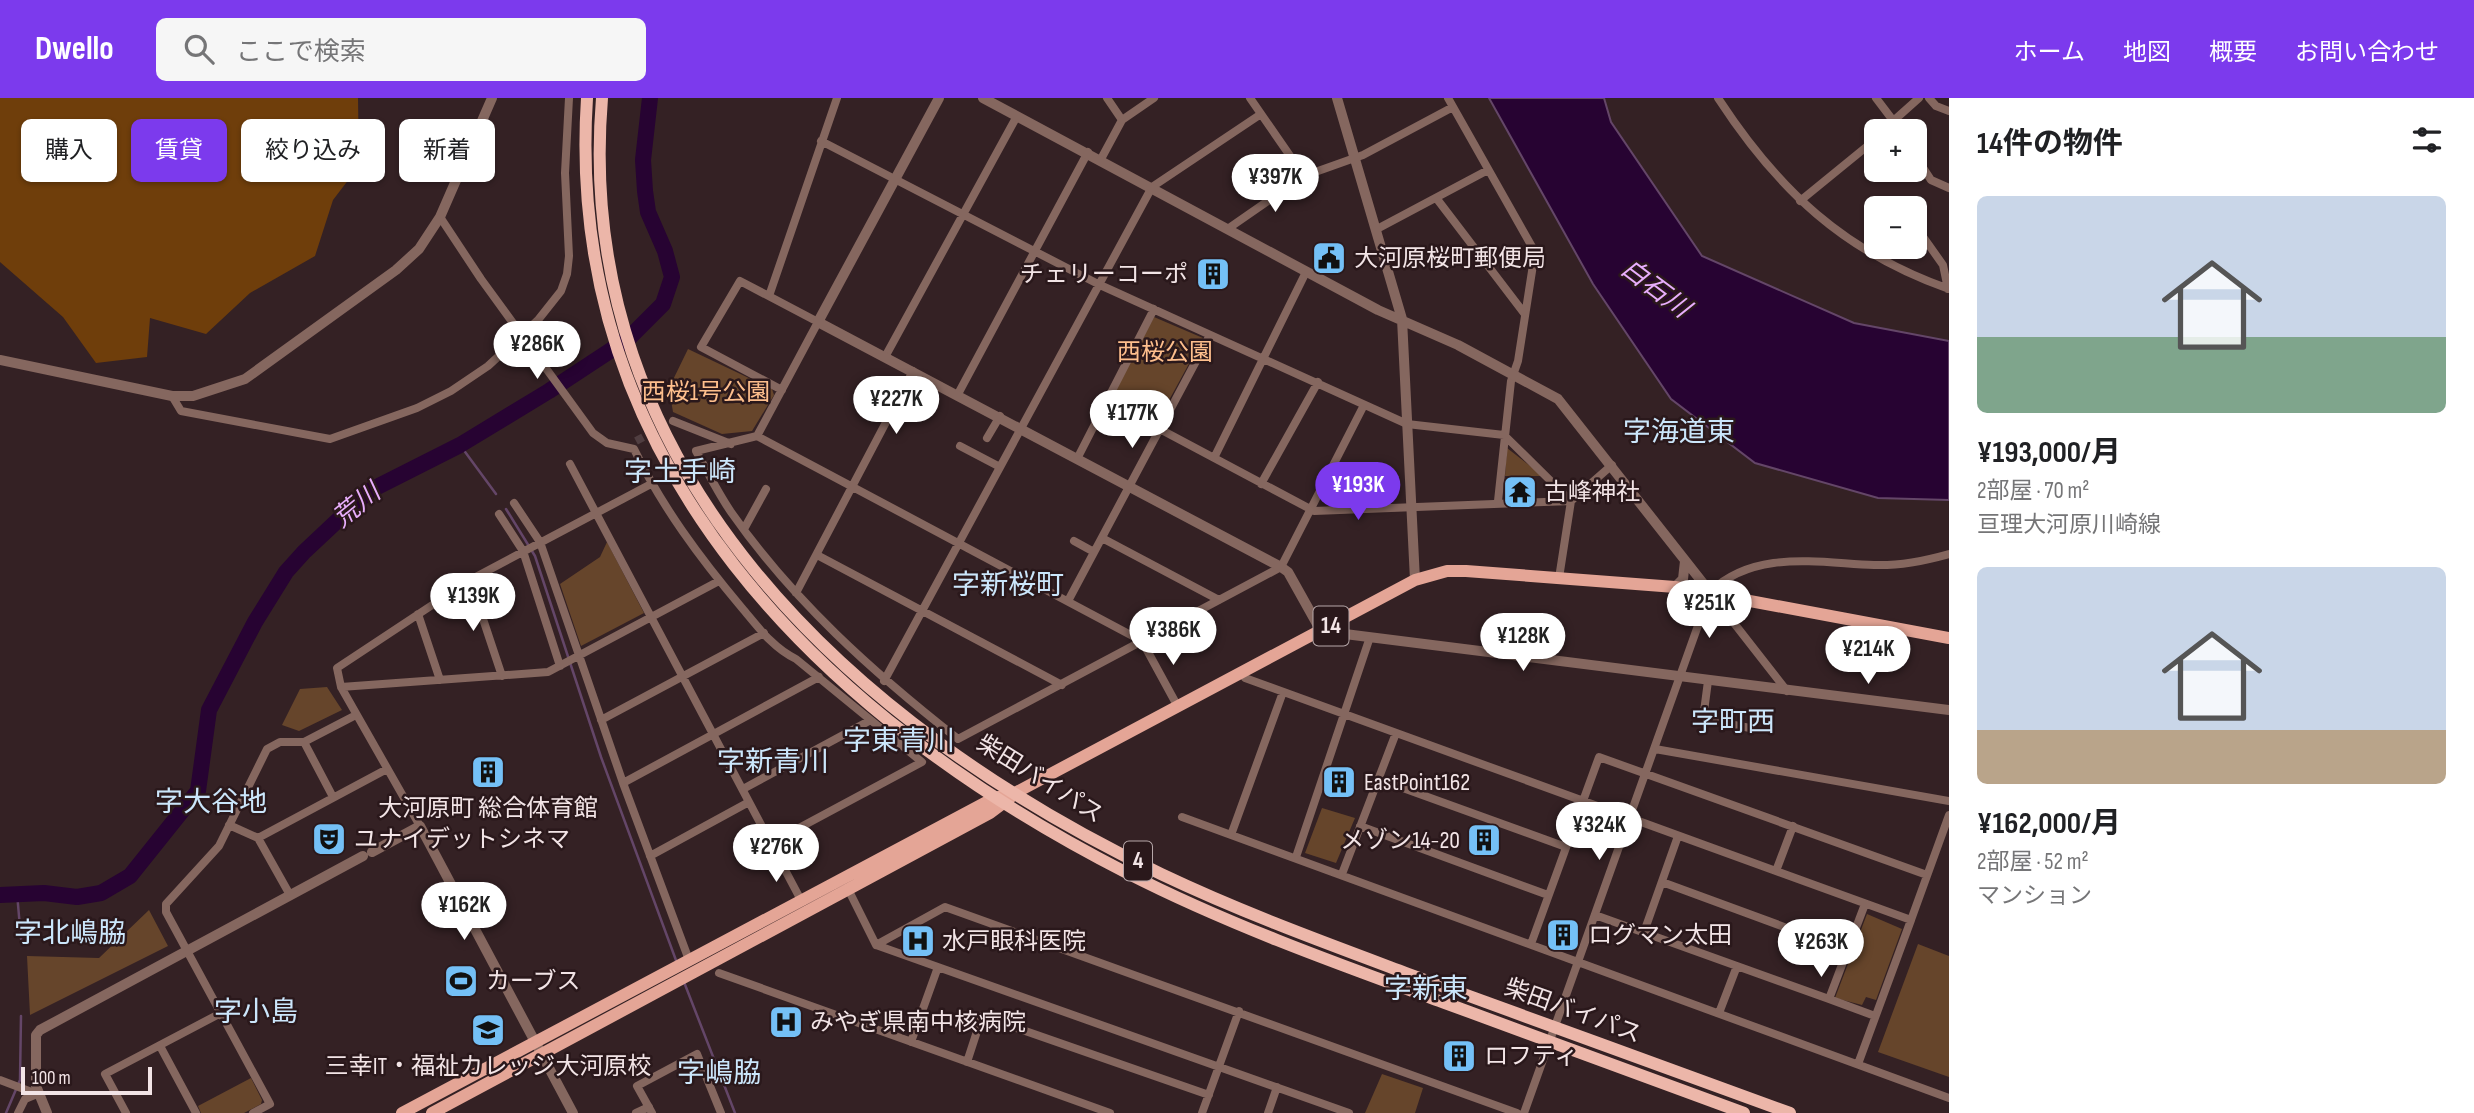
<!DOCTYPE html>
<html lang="ja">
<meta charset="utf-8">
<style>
body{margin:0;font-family:"Sofia Sans Condensed","Noto Sans JP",sans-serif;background:#f6f6f6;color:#202124;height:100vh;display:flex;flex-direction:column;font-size:26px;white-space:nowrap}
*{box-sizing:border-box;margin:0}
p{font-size:23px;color:#757577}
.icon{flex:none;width:38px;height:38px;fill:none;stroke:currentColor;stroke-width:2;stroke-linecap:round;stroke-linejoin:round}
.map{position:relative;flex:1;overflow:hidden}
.sheet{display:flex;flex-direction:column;background:#fff;width:525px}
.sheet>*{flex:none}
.banner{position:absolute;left:21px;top:21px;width:665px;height:63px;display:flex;gap:14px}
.buttons{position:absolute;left:1864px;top:21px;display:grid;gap:14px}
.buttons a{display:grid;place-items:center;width:63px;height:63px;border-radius:10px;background:#fff;box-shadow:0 2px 5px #0004;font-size:35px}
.scale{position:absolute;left:21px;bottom:18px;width:131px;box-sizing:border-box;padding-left:7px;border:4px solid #f2e4e6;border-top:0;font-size:19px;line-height:24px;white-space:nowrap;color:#f2e4e6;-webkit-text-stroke:5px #2a181b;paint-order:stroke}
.price{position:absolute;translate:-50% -60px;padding:0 16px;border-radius:24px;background:#fff;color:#222;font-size:23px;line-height:46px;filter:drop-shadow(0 2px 4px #0008)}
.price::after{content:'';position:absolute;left:50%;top:42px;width:21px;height:16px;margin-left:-10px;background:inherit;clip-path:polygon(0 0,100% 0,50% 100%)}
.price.selected{background:#7c3aed;color:#fff}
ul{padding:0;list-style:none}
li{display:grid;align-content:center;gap:14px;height:371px;padding:0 28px}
li span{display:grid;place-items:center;height:217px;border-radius:10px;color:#555}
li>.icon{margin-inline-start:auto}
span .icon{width:126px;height:126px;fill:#fffc;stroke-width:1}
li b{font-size:30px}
h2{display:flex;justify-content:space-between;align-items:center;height:84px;padding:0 28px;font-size:30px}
.chip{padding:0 24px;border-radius:10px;background:#fff;box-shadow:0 2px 5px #0004;font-size:24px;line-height:63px}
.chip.selected{background:#7c3aed;color:#fff}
header{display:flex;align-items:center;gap:42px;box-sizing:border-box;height:98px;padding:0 35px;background:#7c3aed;color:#fff}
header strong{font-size:33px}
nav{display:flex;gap:38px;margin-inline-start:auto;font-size:24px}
.search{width:490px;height:63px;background:#f6f6f6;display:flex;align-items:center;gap:18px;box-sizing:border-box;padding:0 24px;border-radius:10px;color:#757577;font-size:26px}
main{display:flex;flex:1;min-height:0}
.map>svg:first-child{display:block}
.green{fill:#66452b}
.forest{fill:#6f3e0b}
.water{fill:#270332;stroke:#644668;stroke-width:2}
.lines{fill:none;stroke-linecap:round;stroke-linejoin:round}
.stream{stroke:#644668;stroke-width:2.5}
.river{stroke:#270332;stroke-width:16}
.minor-tunnel{stroke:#503e41;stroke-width:8;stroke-dasharray:8 4;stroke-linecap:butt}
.minor{stroke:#85675f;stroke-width:8}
.tertiary{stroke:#85675f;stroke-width:10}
.primary{stroke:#e4a596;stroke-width:12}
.trunk{stroke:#ecb6a9;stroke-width:12}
.labels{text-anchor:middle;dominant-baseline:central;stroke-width:5;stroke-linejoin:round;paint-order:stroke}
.shield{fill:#2a181b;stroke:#b6a7a9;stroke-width:2}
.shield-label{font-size:23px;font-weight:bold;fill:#f2e4e6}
.poi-label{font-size:24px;fill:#f2e4e6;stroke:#2a181b;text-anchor:start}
.park-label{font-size:24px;fill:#febf8d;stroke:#2a181b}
.street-label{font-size:24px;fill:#f2e4e6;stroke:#2a181b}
.water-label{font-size:26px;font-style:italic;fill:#e8aefc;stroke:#2a181b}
.quarter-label{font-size:28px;fill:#cbe6fb;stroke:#2a181b}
</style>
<header>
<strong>Dwello</strong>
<div class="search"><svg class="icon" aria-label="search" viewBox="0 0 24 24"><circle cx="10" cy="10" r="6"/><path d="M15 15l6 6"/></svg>ここで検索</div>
<nav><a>ホーム</a><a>地図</a><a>概要</a><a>お問い合わせ</a></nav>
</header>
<main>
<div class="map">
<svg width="1949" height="1015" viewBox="0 0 1949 1015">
<rect width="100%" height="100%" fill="#342124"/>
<!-- green -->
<path class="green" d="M1154,219l49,21 -47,86 -45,-26z
M688,251l84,40 2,6 -22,36 -30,3 -49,-22 -4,-24z
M1507,350l36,28h-38z
M607,444l37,71 -63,33 -21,-62 40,-27z
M327,589l15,23 -43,21 -17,-6 18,-36z
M1322,710l33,10 -19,45 -31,-10z
M149,812l19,36 -138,69 -3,-59 72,2z
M1867,816l35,15 -26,71 -10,-3 -4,8 -27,-7z
M1918,846l31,12v121l-71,-25z
M1382,976l41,14 -8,25h-50z
M251,980l11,22 -1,4 -17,9h-43l-3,-7z"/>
<!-- forest -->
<path class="forest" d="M0,0h358l1,68 -26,34 -18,56 -65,37 -44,41 -56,-16 -3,39 -51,6 -33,-46 -63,-55z"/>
<!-- water -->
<path class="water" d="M1489,0h115l7,24 91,134 152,67 95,18v159l-71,-2 -123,-35 -84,-64 -78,-115z"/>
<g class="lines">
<!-- stream -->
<path class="stream" d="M460,347l36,49
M506,411l29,47 66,201 76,206
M17,795l4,46
M684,884l51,131
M6,1015l14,-33 1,-64"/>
<!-- river -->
<path class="river" d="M0,797l44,-2 33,4 24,-4 29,-17 68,-85 11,-81 46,-88 31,-50 18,-20 65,-61 91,-46 89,-54 79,-52 35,-35 9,-27 -7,-26 -17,-39 -3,-21 -2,-31 7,-62"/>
<!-- minor-tunnel -->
<path class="minor-tunnel" d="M636,343l19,-10"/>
<!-- minor -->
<path class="minor" d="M1107,0l15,22
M1250,0l54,78
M1448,0l87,154 -17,109 -7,20 -13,120
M1718,0c60,92 126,154 231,191
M1876,0l25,33
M1929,0l7,8 13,5
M1882,33l37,-33
M821,43l279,144 307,139 97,11 67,66
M1914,56l17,26 18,8
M1101,61l21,-39 32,-22
M1437,101l87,114
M1800,103l76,-62
M440,119l41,62 112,154 14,10 27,6c28,58 66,109 108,159 16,19 31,40 54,51l126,103 -151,81
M1914,126l29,41 5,24
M1229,130l75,-52 59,-21 90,-48
M1377,131l111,-59
M769,198l68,-198
M885,259l132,-241
M958,296l130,-242
M172,298l9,15 149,28 87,-31 34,-17 37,-25 50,-46 23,-29 6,-17 2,-18 -4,-83 4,-75
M1107,303l207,110 257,-10
M673,323l58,23
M757,338l61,-114 -78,-41 -39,66 81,43
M987,340l13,-22
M960,348l40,21
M1078,359l76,-148
M1214,360l92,-186
M570,366l232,438
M1261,386l57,-102
M514,405l26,39 83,241 66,177
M499,416l24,37 37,115
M744,431l22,-40
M1102,440l117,62
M1074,443l20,11
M817,457l245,130
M1559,480l12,-77 41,-36
M470,482l32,96
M796,495l117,-222
M1712,497l75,96
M1068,503l142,-266
M418,516l22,66
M1242,575l3,5 666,242 38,-105
M884,583l268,-494 109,-73
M1708,583l-5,38 47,9
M341,589l207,-15 171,-91
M1178,609l-36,-66 -385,-205 -61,15c11,20 22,42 35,61 62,89 143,161 227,227l323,-172 83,-162
M601,622l163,-87
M304,644l29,55
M1655,651l294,52
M1378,681l188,68
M623,685l196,-106
M743,691l126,-68
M1182,719l767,281
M229,727l29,13 32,57
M420,728l-79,-139 -4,-19 133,-88 181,-96
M1360,728l188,69
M1231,737l52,-143
M258,740l129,-69
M650,758l99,-54
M1296,759l74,-220
M1776,773l17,-45
M1342,776l54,-141
M1662,784l185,68
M848,791l28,56 473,168
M1595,817l234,84 36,-95
M1644,834l34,-96
M1531,846l68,-187 328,118
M876,847l69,-38 572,206
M719,875l391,140
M1829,901l46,17
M1719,915l18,-47
M911,944l27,-75
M160,948l36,67
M967,964l15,-46 227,79
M1858,966l53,-144
M0,982l37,14
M18,1015l7,-14 12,-5
M126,1015l-21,-39 116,-61
M253,1015l17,-9 -104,-192v-8l53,-58 48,-97 13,-7h24l52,-27
M636,1015l13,-6
M652,1015l-15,-27 60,-32 24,59
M1202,1015l37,-102
M1268,1015l9,-26
M1524,1015l186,-521c45,-43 108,-29 164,-27 26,1 50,-4 75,-11"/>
<!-- tertiary -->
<path class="tertiary" d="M939,0l-121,224 463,245 7,5 33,59 628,79
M983,0l395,212 80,35 100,54 152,193
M1337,0l65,221 13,261
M0,262l172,36h21l52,-17 151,-109 23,-21 21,-32 52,-119
M1675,489l8,-8 2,-18
M372,754l48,-26 153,287
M47,1015l-11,-27v-51l4,-5 323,-174"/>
<!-- primary -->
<path class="primary" d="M402,1015l592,-315 21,-5 400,-213 32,-9h19l209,16 274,51
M432,1015l558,-300 20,-15"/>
<!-- trunk -->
<path class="trunk" d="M587,0c-24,367 236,620 540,775 102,52 211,91 318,130 99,37 199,73 299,110
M602,0c-31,372 250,628 559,776 80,38 162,68 245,99 128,47 256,93 384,140"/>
</g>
<!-- icons -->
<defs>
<g id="civic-square" transform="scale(1.75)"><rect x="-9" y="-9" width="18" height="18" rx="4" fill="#74c0f6" stroke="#2a181b"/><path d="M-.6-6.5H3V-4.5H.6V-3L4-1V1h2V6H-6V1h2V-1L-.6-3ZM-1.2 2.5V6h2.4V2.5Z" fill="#111"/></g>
<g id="building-square" transform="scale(1.75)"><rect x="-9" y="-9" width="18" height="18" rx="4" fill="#74c0f6" stroke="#2a181b"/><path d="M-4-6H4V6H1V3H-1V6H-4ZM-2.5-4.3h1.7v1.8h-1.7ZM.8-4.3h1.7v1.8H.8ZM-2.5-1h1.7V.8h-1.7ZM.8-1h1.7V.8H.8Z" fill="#111"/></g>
<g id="temple-square" transform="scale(1.75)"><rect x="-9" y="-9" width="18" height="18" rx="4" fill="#74c0f6" stroke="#2a181b"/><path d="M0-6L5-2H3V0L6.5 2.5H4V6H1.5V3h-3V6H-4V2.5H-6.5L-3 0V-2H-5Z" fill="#111"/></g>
<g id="theatre-square" transform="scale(1.75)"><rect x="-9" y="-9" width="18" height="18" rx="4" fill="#74c0f6" stroke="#2a181b"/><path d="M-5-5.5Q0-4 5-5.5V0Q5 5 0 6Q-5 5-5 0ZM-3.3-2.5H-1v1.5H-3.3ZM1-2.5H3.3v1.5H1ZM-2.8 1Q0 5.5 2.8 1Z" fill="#111"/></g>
<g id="hospital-square" transform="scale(1.75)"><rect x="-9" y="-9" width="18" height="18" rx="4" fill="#74c0f6" stroke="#2a181b"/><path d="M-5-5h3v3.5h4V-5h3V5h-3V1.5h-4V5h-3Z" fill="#111"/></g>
<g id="stadium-square" transform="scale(1.75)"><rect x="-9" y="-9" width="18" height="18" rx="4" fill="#74c0f6" stroke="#2a181b"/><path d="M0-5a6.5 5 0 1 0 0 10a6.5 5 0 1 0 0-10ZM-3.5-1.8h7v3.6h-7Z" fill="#111"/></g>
<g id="university-square" transform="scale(1.75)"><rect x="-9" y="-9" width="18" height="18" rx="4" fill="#74c0f6" stroke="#2a181b"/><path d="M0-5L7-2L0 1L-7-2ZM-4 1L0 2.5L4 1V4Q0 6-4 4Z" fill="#111"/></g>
</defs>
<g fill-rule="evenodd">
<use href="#civic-square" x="1329" y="160"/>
<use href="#building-square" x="1213" y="176"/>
<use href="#temple-square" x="1520" y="394"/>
<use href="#building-square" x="488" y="674"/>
<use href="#building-square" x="1339" y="684"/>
<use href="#theatre-square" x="329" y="741"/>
<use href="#building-square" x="1484" y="742"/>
<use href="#building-square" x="1563" y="837"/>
<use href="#hospital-square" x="918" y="843"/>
<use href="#stadium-square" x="461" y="883"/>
<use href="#hospital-square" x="786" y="924"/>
<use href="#university-square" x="488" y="932"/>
<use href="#building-square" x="1459" y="958"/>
</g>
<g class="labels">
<!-- shield labels -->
<g class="shield">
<rect x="1313.5" y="508.5" width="35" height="39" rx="5"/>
<rect x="1124" y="743.5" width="28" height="39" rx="5"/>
</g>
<g class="shield-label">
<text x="1331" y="528">14</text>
<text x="1138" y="763">4</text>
</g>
<!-- poi labels -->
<g class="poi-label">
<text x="1354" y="160">大河原桜町郵便局</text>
<text x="1188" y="176" text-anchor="end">チェリーコーポ</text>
<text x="1544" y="394">古峰神社</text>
<text x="1364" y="684">EastPoint162</text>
<text x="488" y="710" text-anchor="middle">大河原町 総合体育館</text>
<text x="354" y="741">ユナイデットシネマ</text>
<text x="1460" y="742" text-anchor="end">メゾン14-20</text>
<text x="1588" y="837">ログマン太田</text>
<text x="942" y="843">水戸眼科医院</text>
<text x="486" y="883">カーブス</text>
<text x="810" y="924">みやぎ県南中核病院</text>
<text x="1484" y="958">ロフティ</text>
<text x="488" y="968" text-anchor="middle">三幸IT・福祉カレッジ大河原校</text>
</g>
<!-- park labels -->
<g class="park-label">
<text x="1165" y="254">西桜公園</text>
<text x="706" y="294">西桜1号公園</text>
</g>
<!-- street labels -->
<g class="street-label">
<text transform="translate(1040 681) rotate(32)">柴田バイパス</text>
<text transform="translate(1573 913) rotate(20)">柴田バイパス</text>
</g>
<!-- water labels -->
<g class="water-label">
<text transform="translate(1655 191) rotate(37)">白石川</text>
<text transform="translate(357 408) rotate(-39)">荒川</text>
</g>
<!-- quarter labels -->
<g class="quarter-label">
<text x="1679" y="334">字海道東</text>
<text x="680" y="374">字土手崎</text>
<text x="1008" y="487">字新桜町</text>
<text x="1733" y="624">字町西</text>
<text x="899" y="643">字東青川</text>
<text x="773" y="664">字新青川</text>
<text x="211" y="704">字大谷地</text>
<text x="70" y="835">字北嶋脇</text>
<text x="1426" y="891">字新東</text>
<text x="256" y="914">字小島</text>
<text x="719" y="975">字嶋脇</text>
</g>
</g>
</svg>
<div class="buttons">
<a>+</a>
<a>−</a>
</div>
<div class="scale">100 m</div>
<b class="price" style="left:1275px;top:116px">¥397K</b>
<b class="price" style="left:537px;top:283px">¥286K</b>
<b class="price" style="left:896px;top:338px">¥227K</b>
<b class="price" style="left:1132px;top:352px">¥177K</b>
<b class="price selected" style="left:1358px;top:424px">¥193K</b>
<b class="price" style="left:473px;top:535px">¥139K</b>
<b class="price" style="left:1709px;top:542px">¥251K</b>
<b class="price" style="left:1173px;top:569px">¥386K</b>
<b class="price" style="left:1523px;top:575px">¥128K</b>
<b class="price" style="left:1868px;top:588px">¥214K</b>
<b class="price" style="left:1599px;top:764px">¥324K</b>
<b class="price" style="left:776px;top:786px">¥276K</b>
<b class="price" style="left:464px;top:844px">¥162K</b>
<b class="price" style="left:1821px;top:881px">¥263K</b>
<div class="banner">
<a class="chip">購入</a>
<a class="chip selected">賃貸</a>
<a class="chip">絞り込み</a>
<a class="chip">新着</a>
</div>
</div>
<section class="sheet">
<h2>14件の物件<svg class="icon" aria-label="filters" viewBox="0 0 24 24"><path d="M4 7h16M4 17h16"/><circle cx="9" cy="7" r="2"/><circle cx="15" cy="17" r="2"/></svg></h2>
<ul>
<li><span style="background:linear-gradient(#c9d6e8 65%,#7fa58c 0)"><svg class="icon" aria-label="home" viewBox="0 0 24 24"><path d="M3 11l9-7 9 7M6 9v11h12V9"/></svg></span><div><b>¥193,000/月</b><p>2部屋 · 70 m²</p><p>亘理大河原川崎線</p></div></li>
<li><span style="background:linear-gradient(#c9d6e8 75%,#b9a48a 0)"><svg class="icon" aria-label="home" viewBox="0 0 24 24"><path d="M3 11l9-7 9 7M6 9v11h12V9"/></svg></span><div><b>¥162,000/月</b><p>2部屋 · 52 m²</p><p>マンション</p></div></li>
</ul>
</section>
</main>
